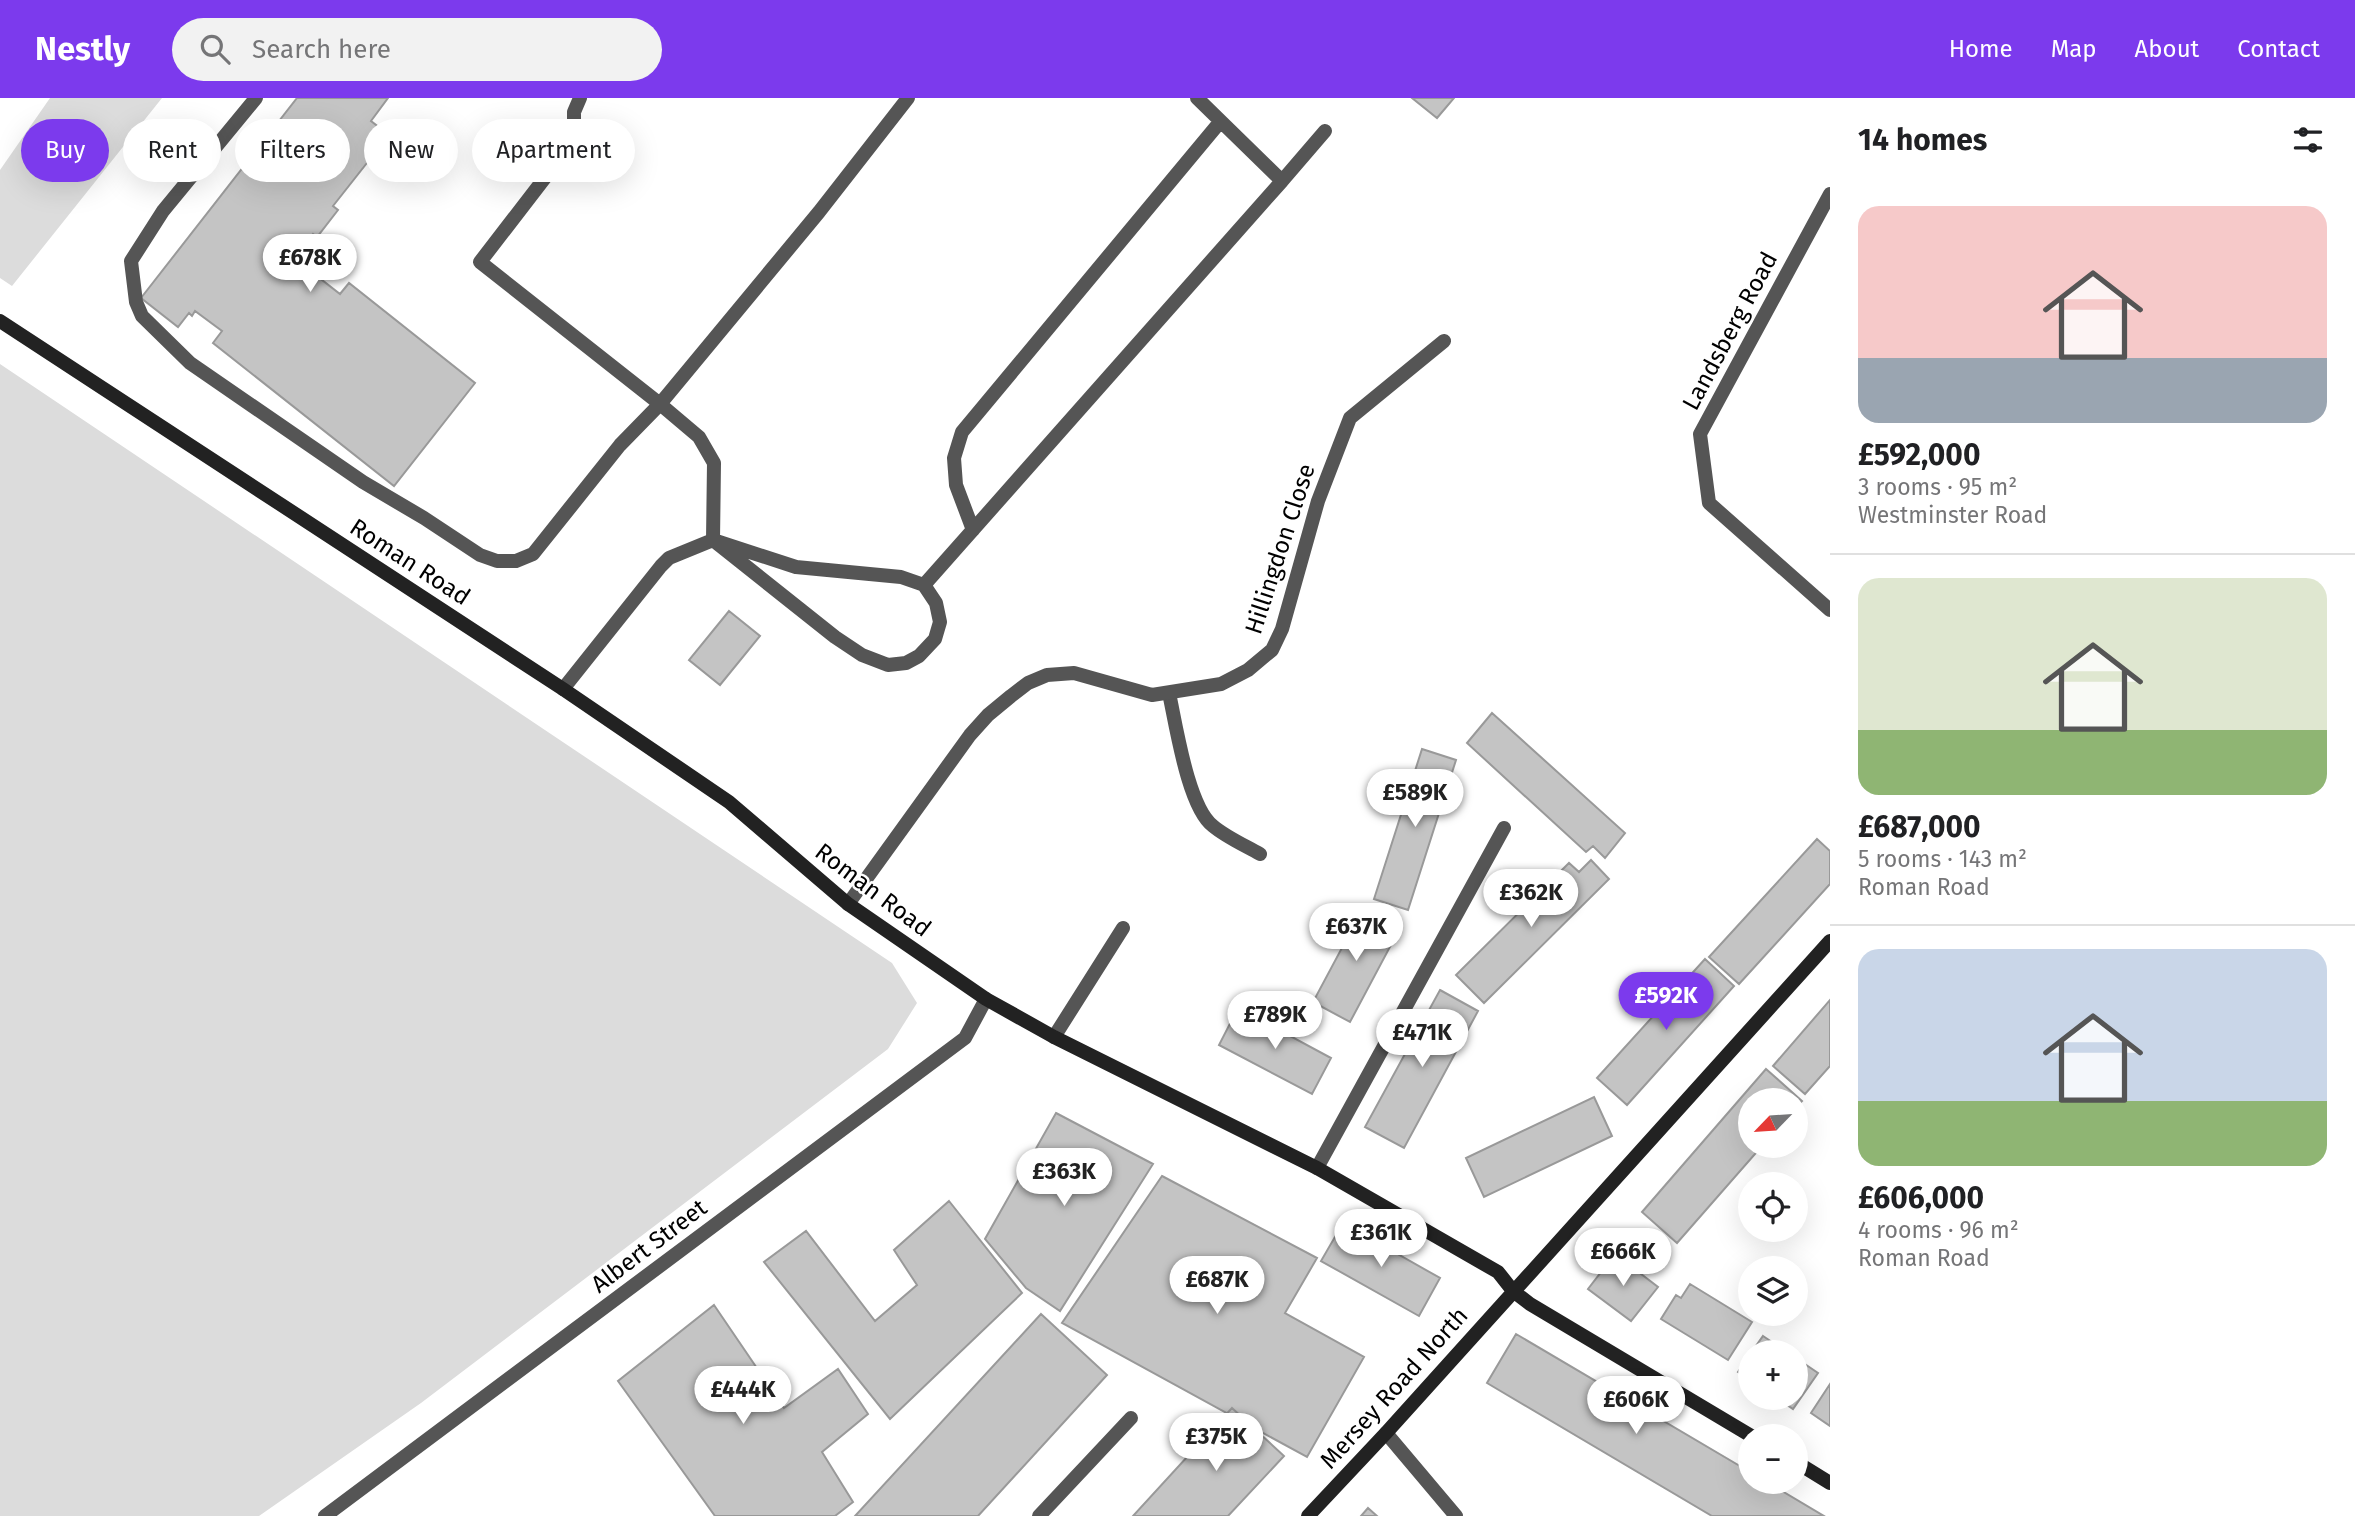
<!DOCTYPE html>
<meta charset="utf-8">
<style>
body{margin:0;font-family:"Fira Sans",sans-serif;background:#f2f2f2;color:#202124;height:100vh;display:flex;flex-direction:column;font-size:26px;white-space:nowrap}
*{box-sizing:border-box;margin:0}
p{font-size:23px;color:#757577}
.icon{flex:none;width:38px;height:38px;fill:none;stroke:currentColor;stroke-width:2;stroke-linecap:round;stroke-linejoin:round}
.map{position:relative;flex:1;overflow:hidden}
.sheet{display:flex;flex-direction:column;background:#fff;width:525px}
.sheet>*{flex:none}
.banner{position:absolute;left:21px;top:21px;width:665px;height:63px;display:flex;gap:14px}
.needle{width:46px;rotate:245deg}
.tools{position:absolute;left:1738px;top:990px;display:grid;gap:14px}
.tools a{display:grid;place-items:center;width:70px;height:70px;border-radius:50%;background:#fff;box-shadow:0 7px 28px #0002;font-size:35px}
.price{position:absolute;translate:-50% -60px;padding:0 16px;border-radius:24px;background:#fff;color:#222;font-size:23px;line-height:46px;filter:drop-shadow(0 2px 4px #0008)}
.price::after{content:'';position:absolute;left:50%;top:42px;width:21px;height:16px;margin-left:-10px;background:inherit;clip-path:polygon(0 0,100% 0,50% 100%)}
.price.current{background:#7c3aed;color:#fff}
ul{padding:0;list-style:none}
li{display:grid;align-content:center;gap:14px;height:371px;padding:0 28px}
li+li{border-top:2px solid #e0e0e0}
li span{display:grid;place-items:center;height:217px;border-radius:21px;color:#555}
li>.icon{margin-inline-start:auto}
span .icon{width:126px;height:126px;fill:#fffc;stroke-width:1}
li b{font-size:30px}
h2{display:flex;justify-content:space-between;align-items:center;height:84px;padding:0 28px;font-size:30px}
.pill{padding:0 24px;border-radius:32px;background:#fff;box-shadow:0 7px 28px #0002;font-size:24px;line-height:63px}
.pill.current{background:#7c3aed;color:#fff}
header{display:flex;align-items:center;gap:42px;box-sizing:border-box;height:98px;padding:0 35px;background:#7c3aed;color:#fff}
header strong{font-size:33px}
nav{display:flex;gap:38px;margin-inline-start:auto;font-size:24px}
.search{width:490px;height:63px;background:#f2f2f2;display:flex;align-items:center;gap:18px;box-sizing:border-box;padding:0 24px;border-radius:38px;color:#757577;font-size:26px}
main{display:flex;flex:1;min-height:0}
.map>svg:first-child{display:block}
.green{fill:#dcdcdc}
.building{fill:#c4c4c4;stroke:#999;stroke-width:2}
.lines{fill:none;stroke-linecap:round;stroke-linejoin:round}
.lane{stroke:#555;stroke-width:14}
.street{stroke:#555;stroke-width:14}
.secondary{stroke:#222;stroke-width:14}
.labels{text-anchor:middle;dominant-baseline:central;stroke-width:5;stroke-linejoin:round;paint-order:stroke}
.street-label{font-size:24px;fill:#000;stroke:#fff}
</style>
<header>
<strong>Nestly</strong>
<div class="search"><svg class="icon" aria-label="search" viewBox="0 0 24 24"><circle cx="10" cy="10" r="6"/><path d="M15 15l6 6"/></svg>Search here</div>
<nav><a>Home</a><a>Map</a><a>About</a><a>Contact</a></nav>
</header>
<main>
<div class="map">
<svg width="1830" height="1418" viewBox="0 0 1830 1418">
<rect width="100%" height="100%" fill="#fff"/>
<!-- green -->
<path class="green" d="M50,0h112l-150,188 -12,-8v-108z
M0,266l892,599 25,40 -29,46 -467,354 -162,113h-259z"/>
<!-- building -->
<path class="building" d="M297,0h91l-17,23 18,14 -56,71 5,4 -21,27 -4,-3 -19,24 46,36 9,-11 126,100 -81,103 -181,-143 9,-12 -27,-20 -3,5 -3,-3 -11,14 -37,-29z
M1412,0h42l-17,20z
M729,513l31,25 -40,49 -31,-25z
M1492,615l133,120 -20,25 -12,-12 -7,6 -119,-109z
M1422,651l34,11 -48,150 -34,-11z
M1817,741l13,12v33l-91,100 -30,-27z
M1591,762l18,19 -125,124 -28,-28 113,-112 10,9z
M1357,807l43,23 -50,94 -37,-20 38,-71 -6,-3z
M1705,861l29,27 -107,119 -30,-27z
M1440,892l38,21 -74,137 -39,-21z
M1830,902v66l-25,28 -32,-28z
M1238,910l93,50 -19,36 -93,-49z
M1766,971l36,32 -6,6v-6h-46v45h12l-85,97 -35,-31z
M1594,999l18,39 -128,61 -18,-39z
M1056,1015l97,51 -93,147 -34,-23 -41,-49z
M1162,1078l155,82 -32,55 79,44 -57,100 -245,-134z
M949,1103l73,92 -132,126 -126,-157 42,-31 69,90 42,-36 -23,-35z
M1343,1125l97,55 -21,38 -98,-55z
M1615,1156l43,33 -27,34 -43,-32z
M1690,1186l62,38 -24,38 -67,-41 15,-24 5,3z
M714,1207l70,103 54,-39 30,45 -46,38 31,50 -18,14h-120l-97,-135z
M1041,1216l66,61 -129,141h-123z
M1516,1236l234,138v10h17l57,34h-112l-225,-133z
M1763,1238l25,17h-37z
M1750,1256v26l-12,-8z
M1796,1260l22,15 -25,36 -16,-11h19z
M1830,1286v42l-19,-13z
M1232,1310l52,48 -56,60h-95z
M1368,1410l9,8h-16z"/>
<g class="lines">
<!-- lane -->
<path class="lane" d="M256,0l-93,113 -32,50 5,41 6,14 48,47 173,119 61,36 56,37 17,6h19l17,-7 87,-109 40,-41 39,33 15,26 -1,77 83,27 105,10 23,8 12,18 4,19 -5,17 -16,17 -13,7 -18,2 -26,-10 -27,-18 -122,-97 -44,18 -8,8 -98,123
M580,0l-6,14v28l-94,122 180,142 159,-192 89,-114
M1282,83l43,-50
M973,432l-17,-45 -2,-27 8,-26 258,-310
M924,487l358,-404 -85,-83
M1169,595c7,32 19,114 44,133 13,11 31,19 47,28
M1054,939l69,-109
M1039,1418l92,-98"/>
<!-- street -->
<path class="street" d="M1830,96l-130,240 9,69 121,107
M848,806l122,-169 18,-20 23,-19 17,-13 19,-8 27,-2 78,22 69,-11 27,-14 24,-20 10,-21 36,-128 32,-83 94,-77
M1317,1070l187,-340
M1386,1335l70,83
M325,1418l640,-478 21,-39"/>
<!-- secondary -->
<path class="secondary" d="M0,223l563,368 166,113 119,102 138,95 68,38 263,131 181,104 15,19 17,13 223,133
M1796,1364l34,21
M1308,1418l78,-83 444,-492"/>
</g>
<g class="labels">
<!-- street labels -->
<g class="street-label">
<text transform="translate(1730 233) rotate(-62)">Landsberg Road</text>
<text transform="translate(1280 451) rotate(-72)">Hillingdon Close</text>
<text transform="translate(410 464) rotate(33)">Roman Road</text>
<text transform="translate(873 792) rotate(37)">Roman Road</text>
<text transform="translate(649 1148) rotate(-37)">Albert Street</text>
<text transform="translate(1394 1290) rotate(-48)">Mersey Road North</text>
</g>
</g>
</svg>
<div class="tools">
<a><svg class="needle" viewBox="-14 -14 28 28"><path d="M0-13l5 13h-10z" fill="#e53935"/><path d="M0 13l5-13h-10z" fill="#757577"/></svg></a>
<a><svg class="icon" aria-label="locate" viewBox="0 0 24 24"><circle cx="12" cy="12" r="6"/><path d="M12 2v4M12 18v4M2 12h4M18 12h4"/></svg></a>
<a><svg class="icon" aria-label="layers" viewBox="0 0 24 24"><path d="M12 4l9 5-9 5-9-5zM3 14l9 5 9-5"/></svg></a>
<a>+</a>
<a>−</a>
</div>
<b class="price" style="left:310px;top:196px">£678K</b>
<b class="price" style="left:1415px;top:731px">£589K</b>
<b class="price" style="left:1531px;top:831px">£362K</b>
<b class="price" style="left:1356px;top:865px">£637K</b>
<b class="price current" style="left:1666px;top:934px">£592K</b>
<b class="price" style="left:1275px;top:953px">£789K</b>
<b class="price" style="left:1422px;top:971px">£471K</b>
<b class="price" style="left:1064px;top:1110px">£363K</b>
<b class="price" style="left:1381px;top:1171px">£361K</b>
<b class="price" style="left:1623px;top:1190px">£666K</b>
<b class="price" style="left:1217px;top:1218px">£687K</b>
<b class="price" style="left:743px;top:1328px">£444K</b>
<b class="price" style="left:1636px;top:1338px">£606K</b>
<b class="price" style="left:1216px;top:1375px">£375K</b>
<div class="banner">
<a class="pill current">Buy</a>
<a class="pill">Rent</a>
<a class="pill">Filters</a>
<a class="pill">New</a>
<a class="pill">Apartment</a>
</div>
</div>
<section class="sheet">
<h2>14 homes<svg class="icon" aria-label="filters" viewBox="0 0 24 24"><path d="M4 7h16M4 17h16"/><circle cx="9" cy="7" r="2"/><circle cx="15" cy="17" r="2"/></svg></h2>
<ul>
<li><span style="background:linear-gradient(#f6c9c9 70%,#9aa5b1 0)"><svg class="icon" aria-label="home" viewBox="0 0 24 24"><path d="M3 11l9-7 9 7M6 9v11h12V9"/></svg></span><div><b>£592,000</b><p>3 rooms · 95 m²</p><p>Westminster Road</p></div></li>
<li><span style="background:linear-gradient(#dfe7d0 70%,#8fb573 0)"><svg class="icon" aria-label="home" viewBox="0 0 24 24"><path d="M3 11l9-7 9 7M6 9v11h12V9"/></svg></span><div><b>£687,000</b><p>5 rooms · 143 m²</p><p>Roman Road</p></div></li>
<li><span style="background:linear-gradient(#c9d6e8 70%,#8fb573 0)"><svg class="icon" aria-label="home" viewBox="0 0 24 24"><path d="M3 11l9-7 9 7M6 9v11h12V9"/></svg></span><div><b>£606,000</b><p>4 rooms · 96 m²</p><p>Roman Road</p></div></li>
</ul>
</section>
</main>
